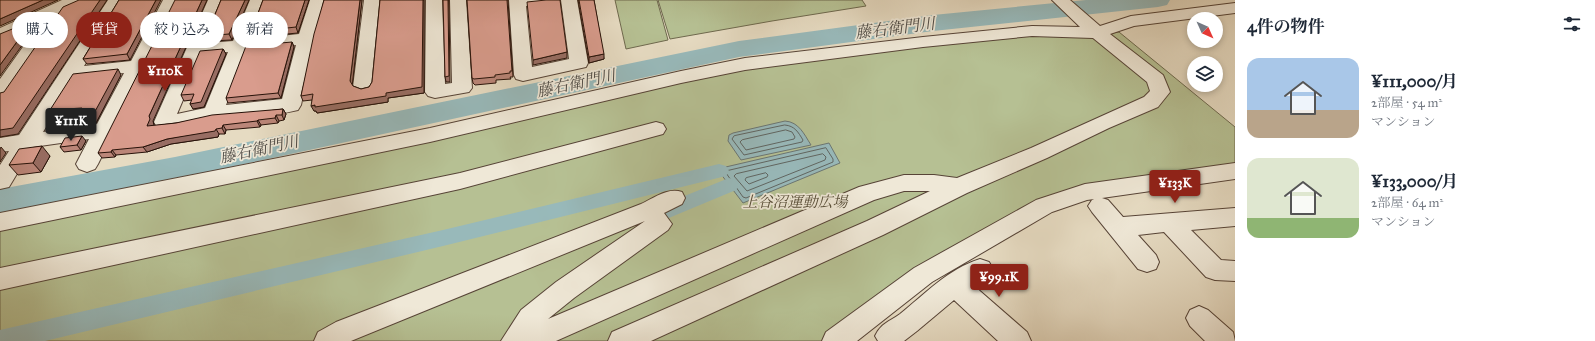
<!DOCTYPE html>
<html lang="ja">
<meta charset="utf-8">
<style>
body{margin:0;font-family:"IM FELL Great Primer","Noto Serif JP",serif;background:#f6f6f7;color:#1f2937;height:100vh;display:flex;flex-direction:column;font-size:15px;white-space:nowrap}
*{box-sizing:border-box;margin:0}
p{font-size:13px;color:#747a83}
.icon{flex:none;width:22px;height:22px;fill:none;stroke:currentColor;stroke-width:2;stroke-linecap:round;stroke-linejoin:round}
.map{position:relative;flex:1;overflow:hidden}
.side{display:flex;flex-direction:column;background:#fff;width:360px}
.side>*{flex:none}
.banner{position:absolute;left:12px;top:12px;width:380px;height:36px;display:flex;gap:8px}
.needle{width:26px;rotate:135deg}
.controls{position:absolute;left:1187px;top:12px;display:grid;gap:8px}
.controls a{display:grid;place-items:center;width:36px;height:36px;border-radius:50%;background:#fff;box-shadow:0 2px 6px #0003;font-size:20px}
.price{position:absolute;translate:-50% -34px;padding:0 9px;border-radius:4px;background:#8f2418;color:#fff;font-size:13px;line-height:26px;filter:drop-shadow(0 1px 2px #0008)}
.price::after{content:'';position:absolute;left:50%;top:24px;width:12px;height:9px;margin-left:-6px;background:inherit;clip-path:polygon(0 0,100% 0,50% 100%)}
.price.active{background:#222;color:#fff}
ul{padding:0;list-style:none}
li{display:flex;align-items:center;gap:12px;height:100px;padding:0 12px}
li span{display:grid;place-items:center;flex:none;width:112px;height:80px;border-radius:12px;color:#555}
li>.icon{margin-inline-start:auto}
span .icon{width:48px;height:48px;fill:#fffc;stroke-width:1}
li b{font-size:17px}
h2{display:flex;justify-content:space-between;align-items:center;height:48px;padding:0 12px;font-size:17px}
.tag{padding:0 14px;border-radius:18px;background:#fff;box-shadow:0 2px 6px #0003;font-size:14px;line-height:36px}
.tag.active{background:#8f2418;color:#fff}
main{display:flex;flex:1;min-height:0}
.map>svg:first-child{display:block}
.green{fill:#b6c093;stroke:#6e694e}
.water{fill:#98b9ba;stroke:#6b7673}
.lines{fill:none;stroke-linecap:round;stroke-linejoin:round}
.shore{stroke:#606662;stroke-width:1}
.canal{fill:#98b9ba;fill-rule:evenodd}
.river{fill:#98b9ba;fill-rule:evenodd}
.minor-casing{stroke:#574437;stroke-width:2}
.minor{fill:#efe8d7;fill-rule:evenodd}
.wall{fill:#bb8679;stroke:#271209}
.shaded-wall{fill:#986d63;stroke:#271209}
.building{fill:#d99c8d;stroke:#271209}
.labels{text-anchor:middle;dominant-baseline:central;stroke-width:3.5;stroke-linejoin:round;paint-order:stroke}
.park-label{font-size:15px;font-style:italic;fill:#594f39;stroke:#efe8d7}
.water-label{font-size:16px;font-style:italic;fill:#4f4c47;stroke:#efe8d7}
</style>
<main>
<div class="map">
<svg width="1235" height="341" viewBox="0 0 1235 341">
<rect width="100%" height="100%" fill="#e6dbc2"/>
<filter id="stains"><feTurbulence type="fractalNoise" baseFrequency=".005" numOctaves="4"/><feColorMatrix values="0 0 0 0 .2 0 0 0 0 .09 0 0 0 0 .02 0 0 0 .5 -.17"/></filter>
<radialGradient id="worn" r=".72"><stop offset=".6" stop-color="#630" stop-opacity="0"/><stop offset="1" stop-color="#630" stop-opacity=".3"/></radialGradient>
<!-- green -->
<path class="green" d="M615,0h42l11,40 -42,9z
M658,0h204l4,6 -94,15 -102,18z
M1119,32l116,95v43l-150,22 -253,149h-832v-116l729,-154 107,-15 199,-23 51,3z"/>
<!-- water -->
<path class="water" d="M785,121c14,1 19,13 26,24l-70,15 -13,-19 1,-6 4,-2z
M829,143l11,20 -97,40 -26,-34z"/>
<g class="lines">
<!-- shore -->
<path class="shore" d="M785,125c10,1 13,7 18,15l-1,2 -58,13 -12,-16 2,-3z
M786,130l6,2 3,5 -1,2 -48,11 -6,-8 2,-2z
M826,148l7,11v3l-87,36 -3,-1 -17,-24 1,-2z
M823,154l3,3 -1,3 -78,31 -13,-15 2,-2z
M766,173l2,2 -1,2 -18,7 -4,-4 1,-2z"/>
<!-- canal -->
<path class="canal" d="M719,164l7,2 3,5 -3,5 -283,70 -398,95h-45v-11l443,-100z
M729,178l7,2 3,5 -3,5 -84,35 -7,-3 -3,-5 3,-5z"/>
<!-- river -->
<path class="river" d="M1086,0h84l-3,5 -9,2 -225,24 -194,26 -564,122 -175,36v-26l175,-32 564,-116 194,-26z"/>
<!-- minor casing -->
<g class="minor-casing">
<path id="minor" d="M62,0h22l-2,4 -16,7 -59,86 -7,2v-20l40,-56 -40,17v-12z
M108,0h16l-40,66 47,-5 32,-61h16l-81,164 -3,5 -8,3 -8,-3 -3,-5 13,-25 -56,8 -24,40 -9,2v-24l9,-14 -9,1v-14l19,-3zM124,73l-27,51 -54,8 33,-54z
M208,0h16l-17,43 26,-2 17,-41h16l-15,39 48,-5 11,-34h16l-11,39 -14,66 -3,5c-27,7 -56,6 -83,9 -20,3 -38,13 -58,8l-3,-5zM296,45l-14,54 -56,6 21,-55zM228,52l-23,56 -28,6 25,-59z
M364,0h16l-7,87 -3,4 -7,2 -7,-2 -3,-4z
M426,0h16l3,84 7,-1 -2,-83h16l6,88 -3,4 -34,6 -7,-2 -3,-4z
M509,0h39l-2,4 -20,2 6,61 37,-8 -8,-59h16l11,63 -2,4 -63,14 -7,-2 -2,-4z
M1052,0h18l30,26 31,-10 104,-13v10l-101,13 -24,8 53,41 7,17 -12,15 -49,21 -62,30 -80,35 -84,42 -232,106h-43l4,-9 255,-111 63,-30h-26l-30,9 -318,141h-55l20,-31 35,-28 89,-61 -294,120h-37l4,-9 18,-10 305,-118c13,-6 27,-17 41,-12l3,6 -3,6 -18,9 8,11 -4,6 -94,68 -26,21 311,-132 45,-12h30l23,3 74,-30 113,-51 6,-6 -3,-9 -54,-44 -61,-2 -109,11 -178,23 -64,13 -251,59 -430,89v-18l430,-85 251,-57 64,-13 178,-21 109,-11 48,1z
M656,122l7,2 3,5 -3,5 -203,55 -460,101v-22l460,-95z
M1235,163v16l-133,19 6,2 15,17 112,-9v18l-44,4 30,30 14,1v20l-20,-1 -9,-3 -42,-45 -26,3 18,20 3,7 -3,7 -9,3 -9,-3 -46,-57 -4,-6 4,-6 2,-1 -7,1 -35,12 -120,70 -75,59h-35l4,-9 88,-64 122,-68 49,-16z
M980,259l9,3 4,7 -4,7 -16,9 54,47 4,9h-33l-44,-41 -37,31 -13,10h-26l-3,-5c6,-13 14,-14 25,-22 25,-20 48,-45 80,-55z
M1199,306l9,4 25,22 2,9h-30l-15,-15 -4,-8 4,-8z"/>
</g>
<!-- minor -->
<use href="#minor" class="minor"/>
</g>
<!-- wall -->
<path class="wall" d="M119,0l11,60 -43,4 -4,-5z
M221,0l11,40 -23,1 -3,-5z
M263,0h46l-11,33 -45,4 -2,-5z
M324,0h38l-10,85 1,1 8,3 8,-2 3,-5 8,-82h44v93l-36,5v4l-71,11 -1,-2h-2l-2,-11 -9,1 -2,-5z
M467,0h41l5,77h-3l1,2 -15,1v3l-21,2 -2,-2 -1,-5z
M578,0h16l10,59 -15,4z
M292,42l2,5 -13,51 -53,5 -2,-5z
M223,49l3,5 -22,53 -11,2 -1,-9 -8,1 -3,-6z
M121,75l-25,48 -16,2 -2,-11 -23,2 -5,-6z
M283,109l3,5 -2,6 -5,1 -1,2 -17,2 -1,2 -34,3 -1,4h-6l-1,3 -47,7 -24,8 -31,3 -1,2 -13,1 -4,-5 55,-32 1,4 -1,1 23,-3z
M86,141l-5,9 -17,2 -4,-5z
M50,156l-9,16 -23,3 -9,-10z"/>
<!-- shaded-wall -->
<path class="shaded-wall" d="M43,0h15l-58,26v-7z
M100,0h7l-89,134 -18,3v-7z
M156,0h5l-31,60 -3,-6z
M202,0h5l-54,121 1,4 -3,7 -4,-6 2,-10z
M245,0h4l-17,40 -3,-6z
M305,0h4l-11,33 -2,-6z
M360,0h2l-10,87 -2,-6z
M423,0h1v93l-36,5v4l-71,11 -1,-2h-2l-3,-5 75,-13z
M448,0h1l1,82h-4l-1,-5z
M32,21l4,5 -36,50v-11z
M292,42l2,5 -13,51 -3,-5z
M223,49l3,5 -22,53 -11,2 -3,-5z
M567,52v6l-34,7v-5z
M604,54v5l-15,4v-6z
M118,69l3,6 -25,48 -16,2 -5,-6z
M283,109l3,5 -2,6 -2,-5z
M276,115l3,6 -1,2 -3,-5z
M258,120l3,5 -1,2 -3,-6z
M223,125l3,5 -1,4 -3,-6z
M216,129l3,5 -1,3 -47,7 -24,8 -4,-5 24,-8z
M82,136l4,5 -5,9 -4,-5z
M42,146l8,10 -9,16 -8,-9z
M1,147l5,6 -6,9v-13z
M112,150l4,5 -1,2 -4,-5z"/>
<!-- building -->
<path class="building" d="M0,0h43l-43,19z
M79,0h21l-87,128 -13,2v-37l4,-1 59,-85z
M119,0h37l-29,54 -44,5z
M175,0h27l-53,116 1,3 -3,7 29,-3 36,-8 71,-6 -1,6h-6l-1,3 -17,2 -1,1 -34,4 -1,3 -6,1 -1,2 -48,8 -24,8 -31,3 -1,2 -13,1z
M221,0h24l-16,34 -23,2z
M263,0h42l-9,27 -45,5z
M324,0h36l-10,81 3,5 8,3 8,-2 3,-5 8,-82h43l-1,87 -36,6v3l-71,11v-2l-4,1 2,-12 -12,2 13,-62z
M443,0h5l1,76 -4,1z
M467,0h40l5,71h-2v2l-15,2v2l-21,2 -2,-1z
M546,0h14l7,52 -34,8 -6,-58z
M579,0h15l10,54 -15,3z
M32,21l-32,44v-31z
M292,42l-14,51 -52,5 20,-52z
M223,49l-22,53 -11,2 4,-10 -13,1 19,-44z
M118,69l-26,48 -17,2 7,-11 -32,2 23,-36z
M82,136l-5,9 -17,2 5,-9z
M42,146l-9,17 -24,2 10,-16z"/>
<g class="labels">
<!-- park labels -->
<g class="park-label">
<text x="795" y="202">上谷沼運動広場</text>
</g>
<!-- water labels -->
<g class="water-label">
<text transform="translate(895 28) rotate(-7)">藤右衛門川</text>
<text transform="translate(576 83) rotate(-12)">藤右衛門川</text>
<text transform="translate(259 149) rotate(-12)">藤右衛門川</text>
</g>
</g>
<rect width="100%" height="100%" filter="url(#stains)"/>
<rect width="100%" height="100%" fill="url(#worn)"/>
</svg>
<div class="controls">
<a><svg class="needle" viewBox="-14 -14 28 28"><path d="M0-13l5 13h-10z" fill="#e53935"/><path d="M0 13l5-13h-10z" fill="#747a83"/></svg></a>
<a><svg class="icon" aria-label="layers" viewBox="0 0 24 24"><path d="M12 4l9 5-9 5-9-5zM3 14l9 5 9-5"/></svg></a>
</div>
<b class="price" style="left:165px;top:92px">¥110K</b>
<b class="price active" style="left:71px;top:142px">¥111K</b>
<b class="price" style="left:1175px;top:204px">¥133K</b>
<b class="price" style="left:999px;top:298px">¥99.1K</b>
<div class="banner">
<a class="tag">購入</a>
<a class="tag active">賃貸</a>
<a class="tag">絞り込み</a>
<a class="tag">新着</a>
</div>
</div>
<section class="side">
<h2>4件の物件<svg class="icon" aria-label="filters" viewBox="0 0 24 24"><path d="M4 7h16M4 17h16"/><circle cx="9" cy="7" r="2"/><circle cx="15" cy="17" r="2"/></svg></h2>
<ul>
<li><span style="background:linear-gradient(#a9c7e8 65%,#b9a48a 0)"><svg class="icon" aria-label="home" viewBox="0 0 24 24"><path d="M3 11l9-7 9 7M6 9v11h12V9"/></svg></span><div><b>¥111,000/月</b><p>2部屋 · 54 m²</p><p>マンション</p></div></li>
<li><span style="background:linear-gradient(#dfe7d0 75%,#8fb573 0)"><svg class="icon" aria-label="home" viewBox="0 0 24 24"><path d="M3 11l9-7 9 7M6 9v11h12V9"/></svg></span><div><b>¥133,000/月</b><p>2部屋 · 64 m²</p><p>マンション</p></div></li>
</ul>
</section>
</main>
